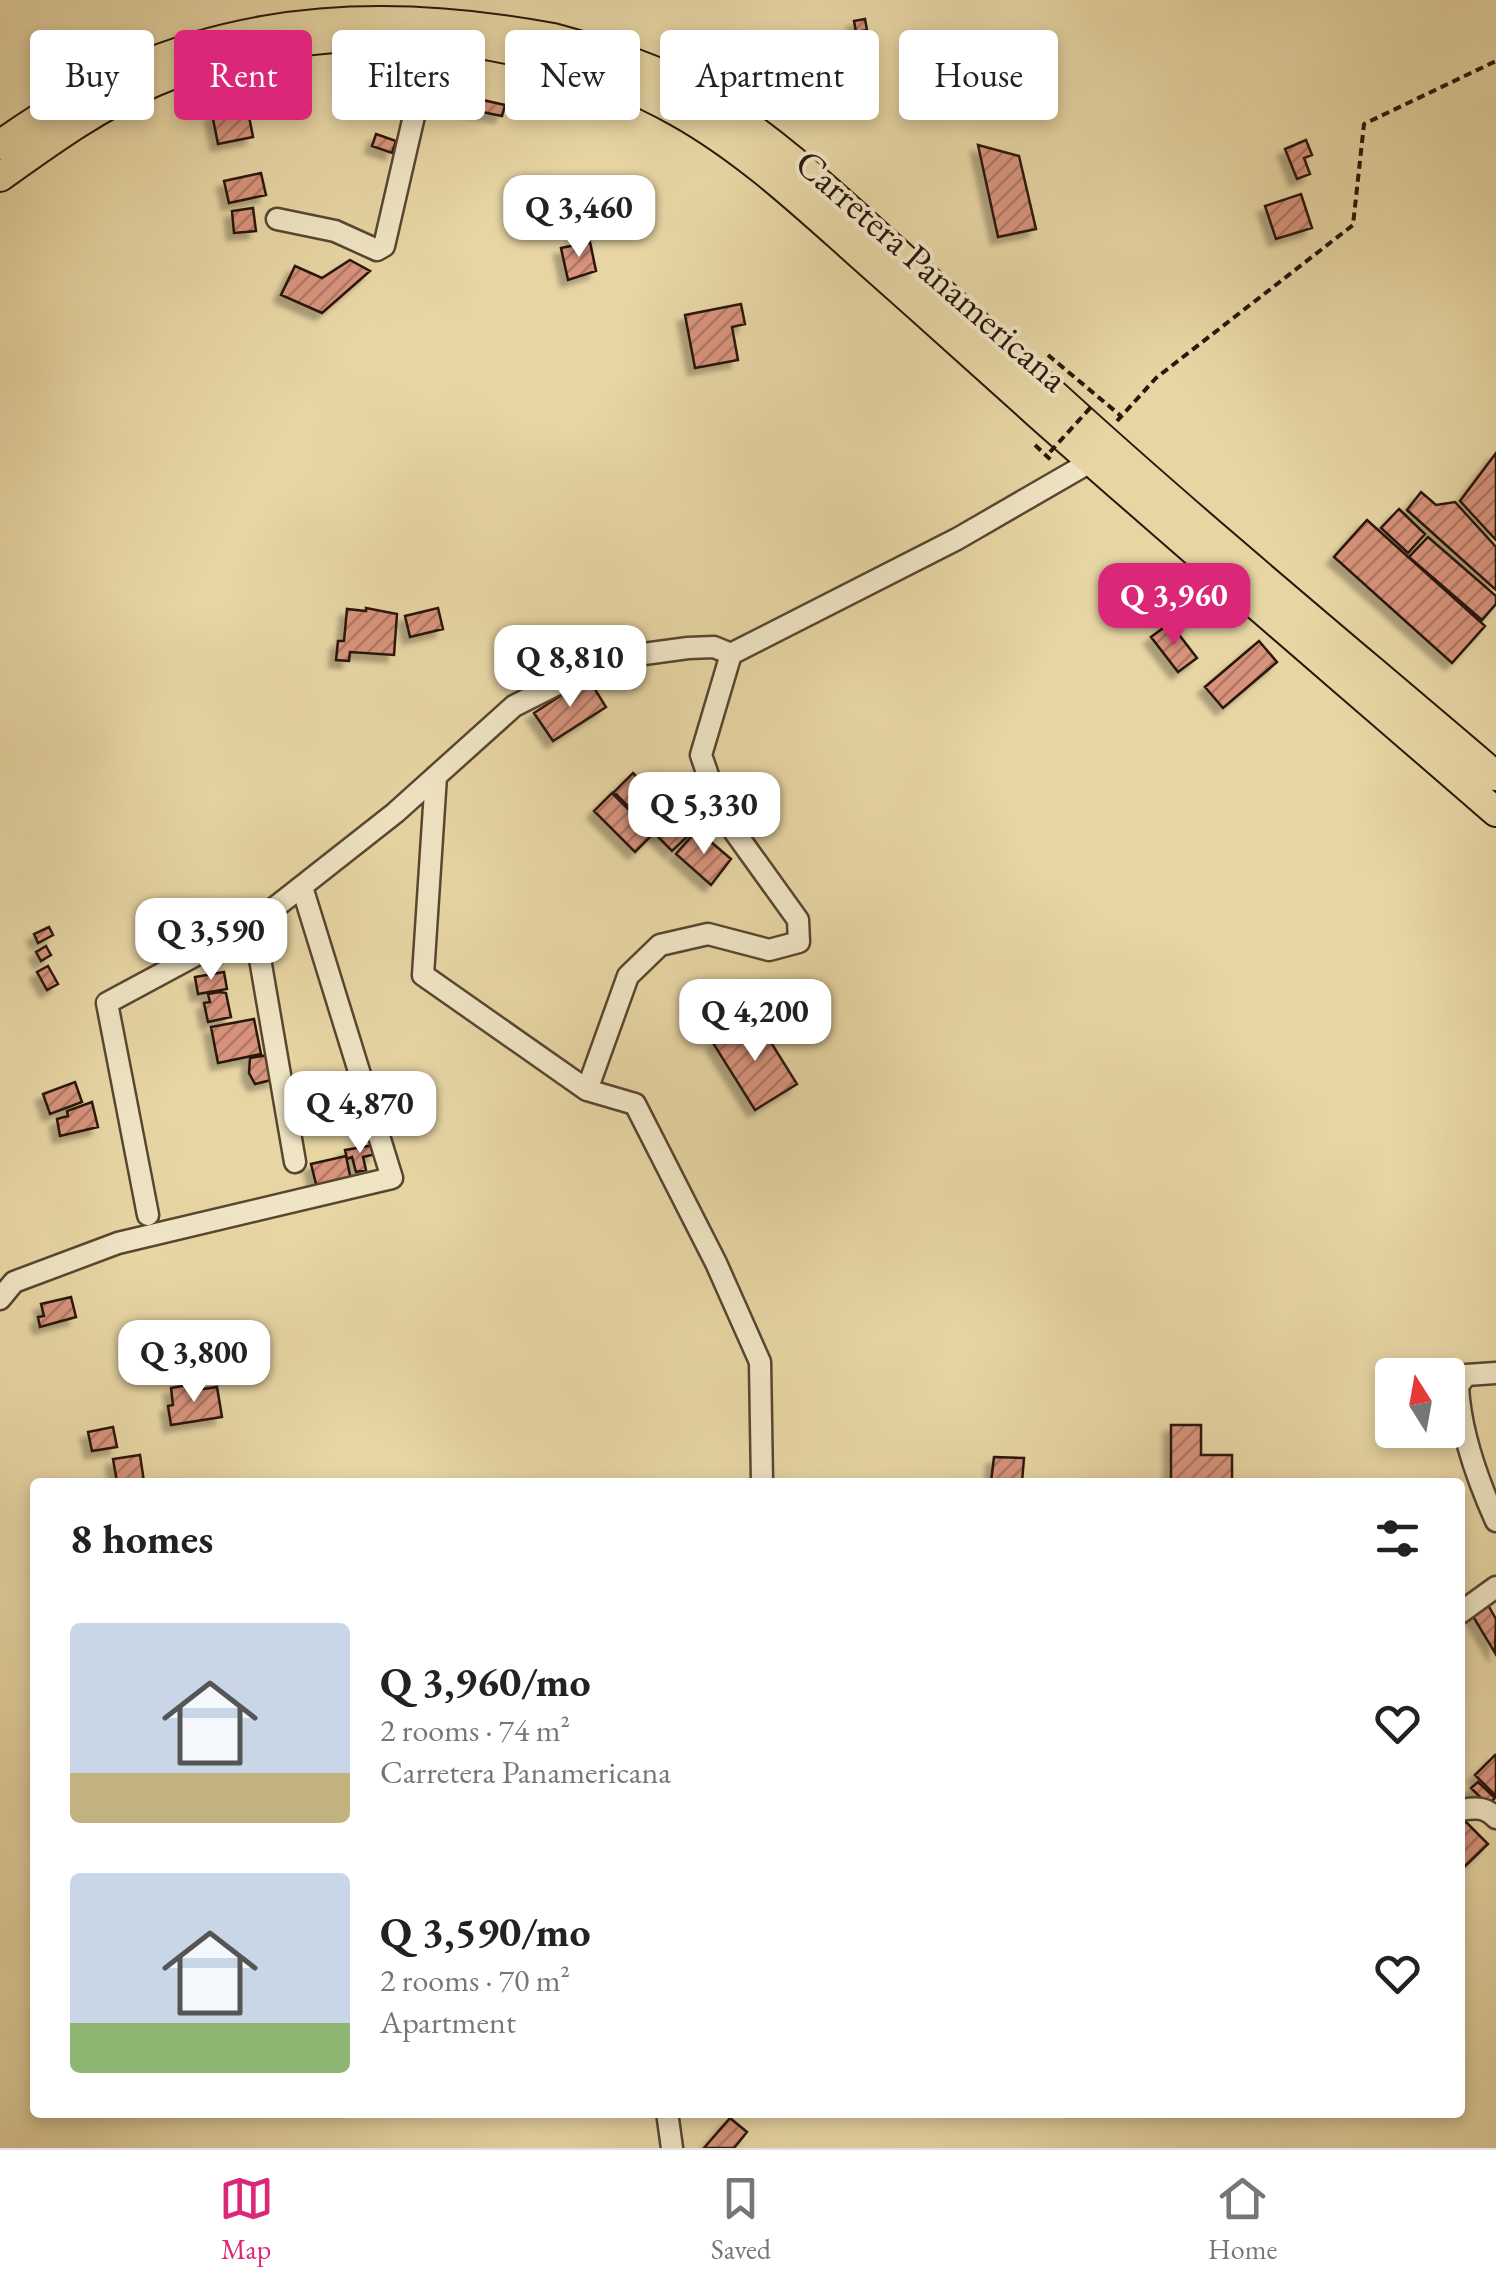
<!DOCTYPE html>
<meta charset="utf-8">
<style>
body{margin:0;font-family:"EB Garamond",serif;background:#f6f6f6;color:#222;height:100vh;display:flex;flex-direction:column;font-size:38px;white-space:nowrap}
*{box-sizing:border-box;margin:0}
p{font-size:32px;color:#767676}
.icon{flex:none;width:55px;height:55px;fill:none;stroke:currentColor;stroke-width:2;stroke-linecap:round;stroke-linejoin:round}
.map{position:relative;flex:1;overflow:hidden}
.drawer{position:absolute;left:30px;top:1478px;width:1435px;height:640px;display:flex;flex-direction:column;background:#fff;border-radius:10px;box-shadow:0 5px 15px #0003}
.drawer>*{flex:none}
.banner{position:absolute;left:30px;top:30px;width:1438px;height:90px;display:flex;gap:20px}
.needle{width:65px;rotate:349deg}
.controls{position:absolute;left:1375px;top:1358px;display:grid;gap:20px}
.controls a{display:grid;place-items:center;width:90px;height:90px;border-radius:10px;background:#fff;box-shadow:0 5px 15px #0003;font-size:50px}
.price{position:absolute;translate:-50% -85px;padding:0 22px;border-radius:20px;background:#fff;color:#222;font-size:32px;line-height:65px;filter:drop-shadow(0 2px 5px #0008)}
.price::after{content:'';position:absolute;left:50%;top:60px;width:30px;height:22px;margin-left:-15px;background:inherit;clip-path:polygon(0 0,100% 0,50% 100%)}
.price.selected{background:#db2777;color:#fff}
ul{padding:0;list-style:none}
li{display:flex;align-items:center;gap:30px;height:250px;padding:0 40px}
li span{display:grid;place-items:center;flex:none;width:280px;height:200px;border-radius:10px;color:#555}
li>.icon{margin-inline-start:auto}
span .icon{width:120px;height:120px;fill:#fffc;stroke-width:1}
li b{font-size:42px}
h2{display:flex;justify-content:space-between;align-items:center;height:120px;padding:0 40px;font-size:42px}
.pill{padding:0 35px;border-radius:10px;background:#fff;box-shadow:0 5px 15px #0003;font-size:35px;line-height:90px}
.pill.selected{background:#db2777;color:#fff}
.menu{display:flex;justify-content:space-around;align-items:center;height:140px;border-top:2px solid #e0e0e0;background:#fff;font-size:28px;color:#767676}
.menu a{display:grid;justify-items:center;gap:5px}
.menu .selected{color:#db2777}
.map>svg:first-child{display:block}
.building{fill:url(#building-hatch);stroke:#2a1709;stroke-width:2.5;filter:url(#shadow)}
.lines{fill:none;stroke-linecap:round;stroke-linejoin:round}
.minor-casing{stroke:#594630;stroke-width:25}
.highway-casing{stroke:#2a1709;stroke-width:32}
.path{stroke:#2a1709;stroke-width:4;stroke-dasharray:8 5;stroke-linecap:butt}
.minor{stroke:#efe4c4;stroke-width:20}
.highway{stroke:#e7d5a4;stroke-width:28}
.path-bridge{stroke:#2a1709;stroke-width:4;stroke-dasharray:8 5;stroke-linecap:butt}
.labels{text-anchor:middle;dominant-baseline:central;stroke-width:8;stroke-linejoin:round;paint-order:stroke}
.street-label{font-size:38px;fill:#2a1709;stroke:#efe4c4}
</style>
<div class="map">
<svg width="1496" height="2148" viewBox="0 0 1496 2148">
<defs>
<pattern id="building-hatch" width="6" height="6" patternUnits="userSpaceOnUse" patternTransform="scale(2.5)"><rect width="6" height="6" fill="#d7937b"/><path d="M-1 1l2-2M0 6l6-6M5 7l2-2" fill="none" stroke="#af7763"/></pattern>
<filter id="shadow"><feDropShadow dx="-7" dy="7" stdDeviation="2.5" flood-color="#0004"/></filter>
</defs>
<rect width="100%" height="100%" fill="#e7d5a4"/>
<filter id="stains"><feTurbulence type="fractalNoise" baseFrequency=".002" numOctaves="4"/><feColorMatrix values="0 0 0 0 .2 0 0 0 0 .09 0 0 0 0 .02 0 0 0 .5 -.17"/></filter>
<radialGradient id="worn" r=".72"><stop offset=".6" stop-color="#630" stop-opacity="0"/><stop offset="1" stop-color="#630" stop-opacity=".3"/></radialGradient>
<!-- building -->
<path class="building" d="M865,19l2,11 -11,2 -2,-11z
M460,95l45,10 -3,11 -45,-9z
M247,106l6,31 -35,7 -6,-30z
M376,134l20,7 -4,12 -20,-7z
M1306,140l6,15 -8,3 6,16 -13,5 -12,-30z
M978,145l41,11 17,73 -38,8z
M261,173l5,22 -37,8 -5,-22z
M1301,194l11,34 -36,11 -11,-33z
M253,208l3,23 -22,2 -2,-22z
M590,242l6,29 -28,9 -7,-32z
M350,260l20,11 -48,42 -41,-18 14,-29 27,12z
M741,304l4,20 -13,3 6,33 -43,8 -10,-53z
M1496,453v87l-36,-39z
M1421,492l15,13 19,-3 41,45v43l-89,-80z
M1399,509l26,25 -17,19 -27,-25z
M1367,520l118,106 -33,37 -118,-106z
M1428,537l68,59v8l-14,16 -73,-63z
M366,608l31,6 -3,41 -44,-3 -1,9 -13,-1 2,-19h6l3,-32 19,2z
M438,608l5,21 -33,8 -5,-21z
M1170,623l27,35 -19,14 -27,-35z
M1259,641l18,21 -54,46 -18,-21z
M588,678l18,29 -53,34 -19,-28z
M633,773l59,59 -20,19 -58,-59z
M612,793l41,41 -18,18 -41,-41z
M697,830l34,29 -20,26 -35,-31z
M49,927l4,8 -15,8 -4,-9z
M46,946l5,9 -10,6 -5,-9z
M48,966l10,18 -11,6 -10,-18z
M224,972l3,17 -29,5 -3,-17z
M220,992l6,1 5,24 -23,5 -4,-19 6,-1 -2,-8z
M755,1017l42,67 -42,26 -42,-67z
M254,1019l7,35 -43,9 -7,-36z
M268,1055l7,24 -20,5 -6,-11 1,-15z
M75,1082l7,20 -32,12 -7,-20z
M92,1102l6,25 -38,9 -3,-17 11,-3 -1,-5z
M374,1145l2,9 -13,3 3,13 -10,2 -4,-15 -5,2 -2,-9z
M346,1156l5,24 -34,8 -6,-24z
M71,1297l5,20 -36,10 -2,-10 6,-1 -3,-12z
M188,1385l1,6 28,-4 5,30 -51,8 -3,-19 5,-1 -2,-17z
M1171,1425h30v30h31v27h-61z
M113,1427l4,20 -25,4 -4,-19z
M140,1455l4,27h-27l-4,-23z
M994,1457l30,1 -2,24h-31z
M1484,1598l12,21 -1,34 -27,-45z
M1495,1755l1,1v40l-21,-21z
M1478,1782l17,16 -7,7 -17,-17z
M1460,1816l28,28 -28,27z
M730,2118l17,14 -13,16h-30z"/>
<g class="lines">
<!-- minor casing -->
<g class="minor-casing">
<path id="minor" d="M277,219l58,12 42,19 7,-4 48,-208
M436,776l-13,199 164,115 48,14 81,159 44,99 2,120
M254,924l41,238
M587,1090l41,-114 32,-31 48,-11 61,16 30,-8 -1,-22 -77,-107 -20,-58 30,-101 226,-115 135,-78
M148,1215l-41,-212 147,-79 141,-111 119,-107 93,-47 81,-11 26,-1 17,7
M0,1299l14,-17 104,-39 274,-65 -90,-291
M1496,1373l-30,2 -8,11c2,44 20,95 38,135
M1460,1613l36,-26
M1460,1810c15,-2 25,-4 36,8
M667,2112l5,36"/>
</g>
<!-- highway casing -->
<g class="highway-casing">
<path id="highway" d="M0,145c170,-124 349,-145 553,-107 51,14 105,30 151,58 70,43 128,98 189,153 62,56 124,112 187,169 135,122 277,239 416,358
M0,177c49,-35 97,-70 154,-95 163,-72 368,-57 524,30 66,37 122,89 178,139 61,54 121,108 182,163 151,134 305,265 458,398"/>
</g>
<!-- path -->
<path class="path" d="M1048,355l73,61
M1117,421l39,-43 197,-153 11,-101 132,-63
M1035,445l18,17"/>
<!-- minor -->
<use href="#minor" class="minor"/>
<!-- highway -->
<use href="#highway" class="highway"/>
<!-- path-bridge -->
<path class="path-bridge" d="M1050,452l41,-45"/>
</g>
<g class="labels">
<!-- street labels -->
<g class="street-label">
<text transform="translate(932 270) rotate(41)">Carretera Panamericana</text>
</g>
</g>
<rect width="100%" height="100%" filter="url(#stains)"/>
<rect width="100%" height="100%" fill="url(#worn)"/>
</svg>
<div class="controls">
<a><svg class="needle" viewBox="-14 -14 28 28"><path d="M0-13l5 13h-10z" fill="#e53935"/><path d="M0 13l5-13h-10z" fill="#767676"/></svg></a>
</div>
<b class="price" style="left:579px;top:260px">Q 3,460</b>
<b class="price selected" style="left:1174px;top:648px">Q 3,960</b>
<b class="price" style="left:570px;top:710px">Q 8,810</b>
<b class="price" style="left:704px;top:857px">Q 5,330</b>
<b class="price" style="left:211px;top:983px">Q 3,590</b>
<b class="price" style="left:755px;top:1064px">Q 4,200</b>
<b class="price" style="left:360px;top:1156px">Q 4,870</b>
<b class="price" style="left:194px;top:1405px">Q 3,800</b>
<div class="banner">
<a class="pill">Buy</a>
<a class="pill selected">Rent</a>
<a class="pill">Filters</a>
<a class="pill">New</a>
<a class="pill">Apartment</a>
<a class="pill">House</a>
</div>
<section class="drawer">
<h2>8 homes<svg class="icon" aria-label="filters" viewBox="0 0 24 24"><path d="M4 7h16M4 17h16"/><circle cx="9" cy="7" r="2"/><circle cx="15" cy="17" r="2"/></svg></h2>
<ul>
<li><span style="background:linear-gradient(#c9d6e8 75%,#c2b280 0)"><svg class="icon" aria-label="home" viewBox="0 0 24 24"><path d="M3 11l9-7 9 7M6 9v11h12V9"/></svg></span><div><b>Q 3,960/mo</b><p>2 rooms · 74 m²</p><p>Carretera Panamericana</p></div><svg class="icon" aria-label="heart" viewBox="0 0 24 24"><path d="M12 20l-8-8c-3-5 5-10 8-4 3-6 11-1 8 4z"/></svg></li>
<li><span style="background:linear-gradient(#c9d6e8 75%,#8fb573 0)"><svg class="icon" aria-label="home" viewBox="0 0 24 24"><path d="M3 11l9-7 9 7M6 9v11h12V9"/></svg></span><div><b>Q 3,590/mo</b><p>2 rooms · 70 m²</p><p>Apartment</p></div><svg class="icon" aria-label="heart" viewBox="0 0 24 24"><path d="M12 20l-8-8c-3-5 5-10 8-4 3-6 11-1 8 4z"/></svg></li>
</ul>
</section>
</div>
<nav class="menu">
<a class="selected"><svg class="icon" aria-label="map" viewBox="0 0 24 24"><path d="M3 6l6-2 6 2 6-2v14l-6 2-6-2-6 2zM9 4v14M15 6v14"/></svg>Map</a>
<a><svg class="icon" aria-label="saved" viewBox="0 0 24 24"><path d="M7 4h10v16l-5-4-5 4z"/></svg>Saved</a>
<a><svg class="icon" aria-label="home" viewBox="0 0 24 24"><path d="M3 11l9-7 9 7M6 9v11h12V9"/></svg>Home</a>
</nav>
